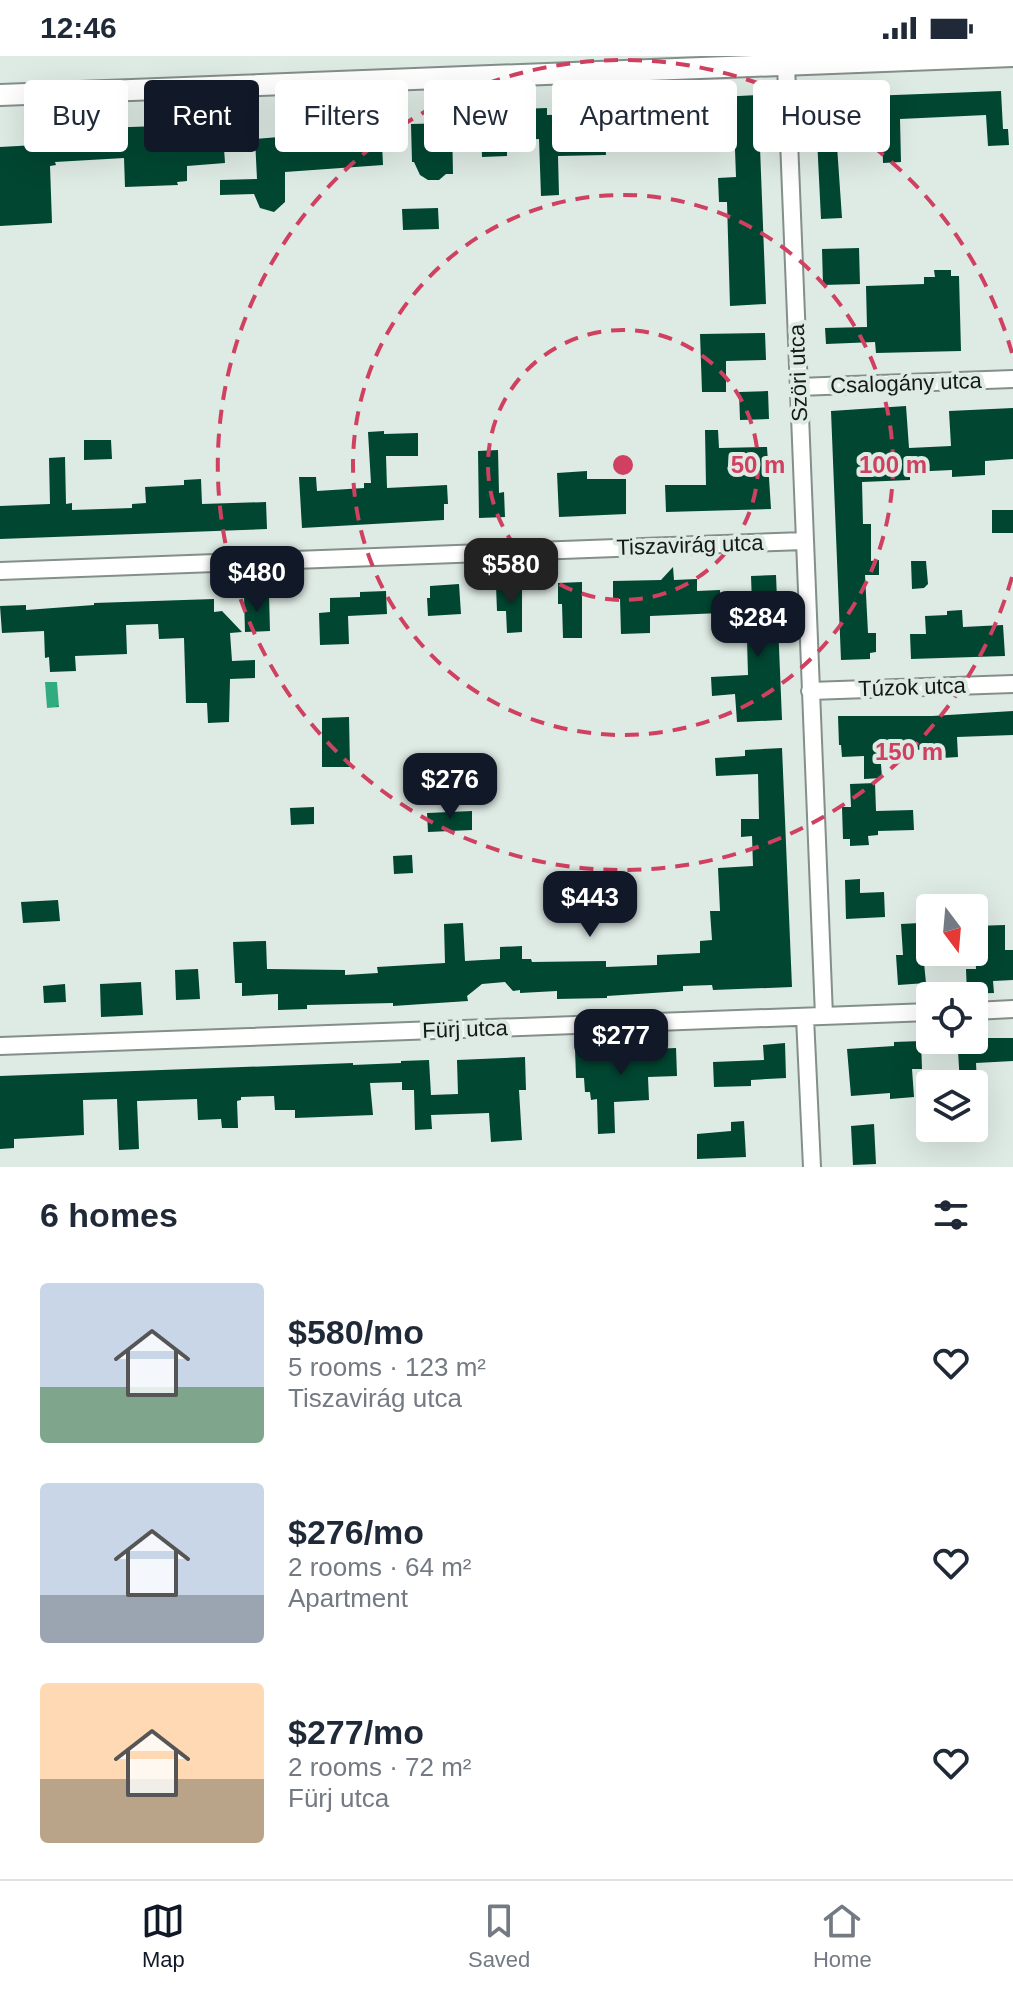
<!DOCTYPE html>
<meta charset="utf-8">
<style>
body{margin:0;font-family:Helvetica,sans-serif;background:#f6f6f7;color:#1f2937;height:100vh;display:flex;flex-direction:column;font-size:30px;white-space:nowrap}
*{box-sizing:border-box;margin:0}
p{font-size:26px;color:#747a83}
.icon{flex:none;width:44px;height:44px;fill:none;stroke:currentColor;stroke-width:2;stroke-linecap:round;stroke-linejoin:round}
.map{position:relative;height:1111px;overflow:hidden}
.drawer{display:flex;flex-direction:column;background:#fff;flex:1}
.drawer>*{flex:none}
.banner{position:absolute;left:24px;top:24px;width:966px;height:72px;display:flex;gap:16px}
.needle{width:52px;rotate:164deg}
.tools{position:absolute;left:916px;top:838px;display:grid;gap:16px}
.tools a{display:grid;place-items:center;width:72px;height:72px;border-radius:8px;background:#fff;box-shadow:0 8px 32px #0002;font-size:40px}
.price{position:absolute;translate:-50% -68px;padding:0 18px;border-radius:16px;background:#111827;color:#fff;font-size:26px;line-height:52px;filter:drop-shadow(0 2px 4px #0008)}
.price::after{content:'';position:absolute;left:50%;top:48px;width:24px;height:18px;margin-left:-12px;background:inherit;clip-path:polygon(0 0,100% 0,50% 100%)}
.price.on{background:#222;color:#fff}
ul{padding:0;list-style:none}
li{display:flex;align-items:center;gap:24px;height:200px;padding:0 40px}
li span{display:grid;place-items:center;flex:none;width:224px;height:160px;border-radius:8px;color:#555}
li>.icon{margin-inline-start:auto}
span .icon{width:96px;height:96px;fill:#fffc;stroke-width:1}
li b{font-size:34px}
h2{display:flex;justify-content:space-between;align-items:center;height:96px;padding:0 40px;font-size:34px}
.chip{padding:0 28px;border-radius:8px;background:#fff;box-shadow:0 8px 32px #0002;font-size:28px;line-height:72px}
.chip.on{background:#111827;color:#fff}
.status{display:flex;justify-content:space-between;align-items:center;height:56px;padding:0 40px;background:#fff;direction:ltr}
.status svg{height:22px;fill:currentColor}
.tabs{display:flex;justify-content:space-around;align-items:center;height:112px;border-top:2px solid #e0e1e3;background:#fff;font-size:22px;color:#747a83}
.tabs a{display:grid;justify-items:center;gap:4px}
.tabs .on{color:#111827}
.map>svg:first-child{display:block}
.water{fill:url(#water-ripples)}
.building{fill:#004631}
.lines{fill:none;stroke-linecap:round;stroke-linejoin:round}
.minor-casing{stroke:#848f89;stroke-width:20}
.tertiary-casing{stroke:#848f89;stroke-width:24}
.minor{stroke:#fff;stroke-width:16}
.tertiary{stroke:#fff;stroke-width:20}
.ring{fill:none;stroke:#d04161;stroke-width:4;stroke-dasharray:14 10}
.labels{text-anchor:middle;dominant-baseline:central;stroke-width:8;stroke-linejoin:round;paint-order:stroke}
.street-label{font-size:22px;fill:#151a18;stroke:#deeae4}
.centre{fill:#d04161;stroke:#deeae4;stroke-width:4}
.ring-label{font-size:24px;text-anchor:middle;font-weight:bold;fill:#d04161;stroke:#deeae4;stroke-width:8;stroke-linejoin:round;paint-order:stroke}
</style>
<div class="status"><b>12:46</b><svg viewBox="0 0 49 12"><path d="M0 12V9h3v3zM5 12V6h3v6zM10 12V3h3v9zM15 12V0h3v12zM26 1h20v11H26zM47 4h2v5h-2z"/></svg></div>
<div class="map">
<svg width="1013" height="1111" viewBox="0 0 1013 1111">
<defs>
<pattern id="water-ripples" width="26" height="14" patternUnits="userSpaceOnUse" patternTransform="scale(2)"><rect width="26" height="14" fill="#31ac82"/><path d="M2 4q2-2 4 0t4 0M15 11q2-2 4 0t4 0" fill="none" stroke="#288b69"/></pattern>
</defs>
<rect width="100%" height="100%" fill="#deeae4"/>
<!-- water -->
<path class="water" d="M45,626h12l2,25 -12,1z"/>
<!-- building -->
<path class="building" d="M1001,35l2,38h5l1,16 -21,1 -2,-31 -86,4 1,43 -18,1 -1,-37h-8v-10l-39,1 7,101 -21,1 -6,-121z
M758,39l8,209 -36,2 -3,-104h-8l-1,-24 18,-1 -2,-55 -33,2 -1,-26z
M547,52v7l50,-1v25l8,-1 1,17 -48,1 1,39 -18,1 -2,-57 -32,1v16l-25,1 -1,-34 40,-1 -1,-13z
M663,56l1,29 -30,1 -1,-28z
M381,66l2,43 -98,7v30l-11,10 -14,-4 -6,-14 -34,1v-15l37,-1 -2,-40 24,-2 1,8 32,-2 4,-8 7,-3 25,14 -2,-21z
M452,67l1,51h-7l-7,6h-11l-8,-5 -6,-13h-2l-1,-38z
M189,69l1,10 33,-2 2,30 -38,3v15l-10,1 1,3 -53,2 -1,-29 -69,4 1,3 -6,1 2,57 -52,3v-79l72,-4v-14z
M438,152l1,21 -36,1 -1,-21z
M859,192l1,36 -37,1 -1,-36z
M934,214h17v6h8l2,75 -85,2 -1,-11 -49,2 -1,-16 42,-1 -1,-41 58,-2v-7h11z
M765,277l1,27 -40,1v31h-24l-2,-58z
M768,335l1,28 -29,1 -1,-28z
M906,350l3,42 42,-2 -2,-35 64,-3v51l-28,2v14l-33,2v-7l-42,2v8l-48,2 1,42h8v37l8,-1v15h-14l3,58h8v19l-6,1v6l-29,1 -10,-249z
M705,374h13l1,18 48,-1 4,62 -105,3 -1,-27h41z
M384,375v3l34,-1v23h-32l1,32 60,-3 1,19h-4v16l-142,8 -3,-51h17l1,14 47,-3v-5h7l-3,-51z
M84,384h27l1,19 -28,1z
M498,394l1,43 5,-1 1,25 -26,1 -1,-67z
M65,401l1,47 6,-1v7l60,-2v-4l14,-1 -1,-16 39,-2v-5l17,-1 1,25 64,-2 1,27 -267,10v-33l50,-2 -1,-46z
M587,415v8h39v35l-67,3 -2,-44z
M992,454h21v23h-21z
M911,505h15l2,23 -4,4 -12,1z
M673,511l1,13 23,-1v12l23,-1 1,23 -71,3v17l-29,1 -1,-35h-7v-18l48,-1z
M776,519l6,145 -45,2 -2,-28 -23,2 -1,-19 37,-2 -2,-71h6l-1,-28z
M582,526v56h-19l-1,-34h-4v-21z
M459,528l2,30 -33,2 -1,-18h3v-12z
M496,530h26v46l-15,1 -1,-22h-9z
M386,535l1,23 -39,2 1,28 -29,1 -1,-32 11,-1v-14l30,-1v-5z
M269,539l1,36 -25,1 -1,-36z
M214,543v13l8,-1 20,21 -12,1 2,28 23,-1v18l-25,1 -1,43 -21,1 -1,-20h-21l-2,-65 -25,1 -1,-15 -32,1 1,29 -52,2 1,15 -26,1 -1,-15 -4,1 -1,-27 -42,2 -2,-27 26,-1v5l68,-5v-2z
M962,554l1,17 40,-2 2,31 -94,3 -1,-25h16l-1,-18 22,-1v-4z
M1013,655v24l-56,2 1,20 -16,1v-9l-62,2 2,27 -18,1v-23l-22,1 -1,-12h-2l-1,-29h94z
M349,661l1,50h-28v-49z
M782,692l10,239 -79,3 -1,-5 -29,1v5l-76,5v2l-50,1v-8l-37,2v-3l-7,1 -8,-9 -23,2 -15,12 1,5 -75,5v-3l-86,2v4l-29,1v-16l-36,2v-13h-7l-2,-41 33,-1 1,28 78,1v5l33,-2 -1,-6 68,-4 -1,-39 19,-1 2,38 35,-2v-12l22,-1v13h9l1,3 74,-1v6l51,-2v-10l43,-2v-12l12,-1 -2,-29h10l-2,-43 35,-2 -1,-30 -11,1v-18h18l-1,-45 -42,2 -1,-18 30,-2v-6z
M875,727l1,28 37,-1 1,20 -36,1v4l-10,1 1,9 -19,1v-7h-7l-1,-32h9l-1,-23z
M314,751v17l-23,1 -1,-17z
M472,755v19l-44,2 -1,-19z
M412,799l1,18 -19,1 -1,-18z
M860,823v14l24,-1 1,25 -39,2 -1,-39z
M58,844l2,21 -37,2 -2,-21z
M920,867l6,60 -28,2 -2,-30h7l-2,-31z
M1005,869v25h8v30l-20,1 1,12 -27,1 -1,-25h10l-2,-43z
M198,913l2,30 -24,1 -1,-30z
M141,926l2,33 -42,2 -1,-33z
M65,928l1,18 -22,1 -1,-17z
M989,982h24v23l-37,2 1,21h-17l-2,-33 5,-1 -1,-10z
M921,985l1,28h-10l2,28 -24,2v-6l-39,3 -4,-47 47,-3v-4z
M785,987l1,35 -35,2v6l-37,1 -1,-25 51,-2 -1,-15z
M600,991v4l76,-3 1,28 -29,1 1,23 -35,2 1,31 -17,1 -1,-35 -6,1 -1,-8h-5l-1,-14h-8l-1,-30z
M525,1001l1,33h-7l3,50 -31,2 -2,-29 -58,2 1,14 -17,1 -1,-40h-12v-8l-32,1 3,32 -78,3v-8h-20l-1,-14 -33,1v3l-4,1 1,27h-16l-1,-9 -23,1 -1,-21 -60,2 2,48 -20,1 -2,-51 -34,1 1,35 -70,4v9l-14,1v-73l353,-13v2l48,-2v-2l28,-1 2,35 27,-1 -1,-34z
M744,1065l2,36 -49,2v-25l34,-3v-9z
M874,1068l2,40 -23,1 -2,-39z"/>
<g class="lines">
<!-- minor casing -->
<g class="minor-casing">
<path id="minor" d="M786,9l38,951
M798,331l215,-8
M0,515l804,-30
M810,635l203,-7
M974,955l39,-2
M805,961l7,150
M0,990l930,-34"/>
</g>
<!-- tertiary casing -->
<g class="tertiary-casing">
<path id="tertiary" d="M0,39l1013,-39"/>
</g>
<!-- minor -->
<use href="#minor" class="minor"/>
<!-- tertiary -->
<use href="#tertiary" class="tertiary"/>
</g>
<!-- distance rings -->
<g class="ring">
<circle cx="623" cy="409" r="135"/>
<circle cx="623" cy="409" r="270"/>
<path d="M1012 521A405 405 0 1 1 1012 297"/>
</g>
<g class="labels">
<!-- street labels -->
<g class="street-label">
<text transform="translate(798 317) rotate(-92)">Szöri utca</text>
<text transform="translate(906 327) rotate(-2)">Csalogány utca</text>
<text transform="translate(690 489) rotate(-2)">Tiszavirág utca</text>
<text transform="translate(912 631) rotate(-2)">Túzok utca</text>
<text transform="translate(465 973) rotate(-2)">Fürj utca</text>
</g>
</g>
<circle cx="623" cy="409" r="12" class="centre"/>
<g class="ring-label">
<text x="758" y="417">50 m</text>
<text x="893" y="417">100 m</text>
<text x="909" y="704">150 m</text>
</g>
</svg>
<div class="tools">
<a><svg class="needle" viewBox="-14 -14 28 28"><path d="M0-13l5 13h-10z" fill="#e53935"/><path d="M0 13l5-13h-10z" fill="#747a83"/></svg></a>
<a><svg class="icon" aria-label="locate" viewBox="0 0 24 24"><circle cx="12" cy="12" r="6"/><path d="M12 2v4M12 18v4M2 12h4M18 12h4"/></svg></a>
<a><svg class="icon" aria-label="layers" viewBox="0 0 24 24"><path d="M12 4l9 5-9 5-9-5zM3 14l9 5 9-5"/></svg></a>
</div>
<b class="price on" style="left:511px;top:550px">$580</b>
<b class="price" style="left:257px;top:558px">$480</b>
<b class="price" style="left:758px;top:603px">$284</b>
<b class="price" style="left:450px;top:765px">$276</b>
<b class="price" style="left:590px;top:883px">$443</b>
<b class="price" style="left:621px;top:1021px">$277</b>
<div class="banner">
<a class="chip">Buy</a>
<a class="chip on">Rent</a>
<a class="chip">Filters</a>
<a class="chip">New</a>
<a class="chip">Apartment</a>
<a class="chip">House</a>
</div>
</div>
<section class="drawer">
<h2>6 homes<svg class="icon" aria-label="filters" viewBox="0 0 24 24"><path d="M4 7h16M4 17h16"/><circle cx="9" cy="7" r="2"/><circle cx="15" cy="17" r="2"/></svg></h2>
<ul>
<li><span style="background:linear-gradient(#c9d6e8 65%,#7fa58c 0)"><svg class="icon" aria-label="home" viewBox="0 0 24 24"><path d="M3 11l9-7 9 7M6 9v11h12V9"/></svg></span><div><b>$580/mo</b><p>5 rooms · 123 m²</p><p>Tiszavirág utca</p></div><svg class="icon" aria-label="heart" viewBox="0 0 24 24"><path d="M12 20l-8-8c-3-5 5-10 8-4 3-6 11-1 8 4z"/></svg></li>
<li><span style="background:linear-gradient(#c9d6e8 70%,#9aa5b1 0)"><svg class="icon" aria-label="home" viewBox="0 0 24 24"><path d="M3 11l9-7 9 7M6 9v11h12V9"/></svg></span><div><b>$276/mo</b><p>2 rooms · 64 m²</p><p>Apartment</p></div><svg class="icon" aria-label="heart" viewBox="0 0 24 24"><path d="M12 20l-8-8c-3-5 5-10 8-4 3-6 11-1 8 4z"/></svg></li>
<li><span style="background:linear-gradient(#ffd9b3 60%,#b9a48a 0)"><svg class="icon" aria-label="home" viewBox="0 0 24 24"><path d="M3 11l9-7 9 7M6 9v11h12V9"/></svg></span><div><b>$277/mo</b><p>2 rooms · 72 m²</p><p>Fürj utca</p></div><svg class="icon" aria-label="heart" viewBox="0 0 24 24"><path d="M12 20l-8-8c-3-5 5-10 8-4 3-6 11-1 8 4z"/></svg></li>
</ul>
</section>
<nav class="tabs">
<a class="on"><svg class="icon" aria-label="map" viewBox="0 0 24 24"><path d="M3 6l6-2 6 2 6-2v14l-6 2-6-2-6 2zM9 4v14M15 6v14"/></svg>Map</a>
<a><svg class="icon" aria-label="saved" viewBox="0 0 24 24"><path d="M7 4h10v16l-5-4-5 4z"/></svg>Saved</a>
<a><svg class="icon" aria-label="home" viewBox="0 0 24 24"><path d="M3 11l9-7 9 7M6 9v11h12V9"/></svg>Home</a>
</nav>
